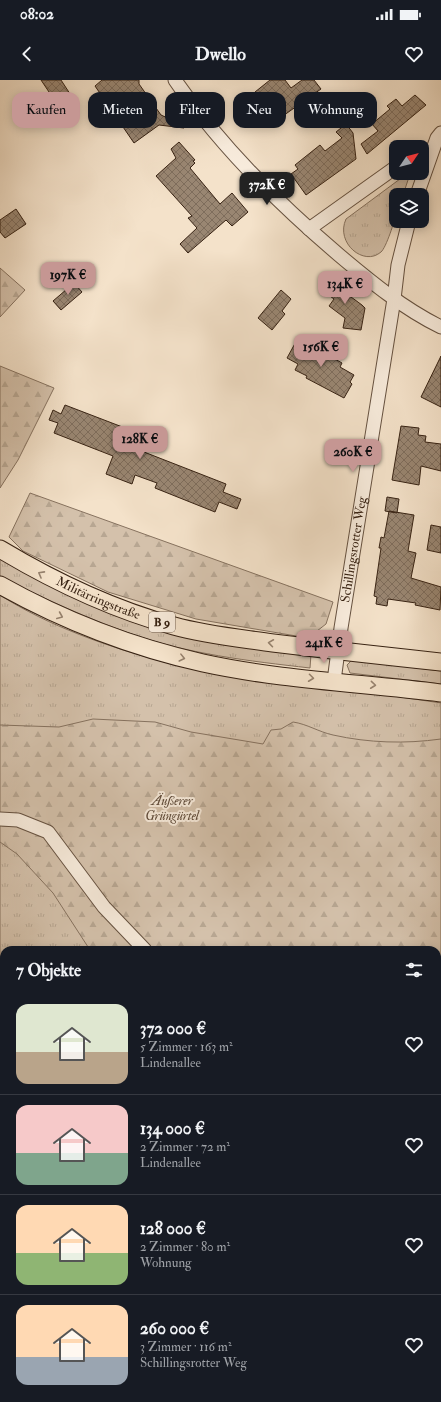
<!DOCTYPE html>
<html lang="de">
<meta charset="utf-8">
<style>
body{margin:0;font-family:"IM FELL Double Pica",serif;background:#242831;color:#f1f3f6;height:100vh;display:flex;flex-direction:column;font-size:15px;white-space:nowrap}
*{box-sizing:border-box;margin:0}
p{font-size:13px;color:#9ea1a6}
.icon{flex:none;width:22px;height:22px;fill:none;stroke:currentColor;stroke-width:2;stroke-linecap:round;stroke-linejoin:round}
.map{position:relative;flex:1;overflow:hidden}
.details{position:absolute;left:0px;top:866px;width:441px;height:456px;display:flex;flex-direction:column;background:#171b24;border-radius:12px 12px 0 0;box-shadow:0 2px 10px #0003}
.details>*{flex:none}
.top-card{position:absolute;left:12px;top:12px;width:417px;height:36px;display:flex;gap:8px}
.needle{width:26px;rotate:55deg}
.buttons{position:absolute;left:389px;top:60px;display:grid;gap:8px}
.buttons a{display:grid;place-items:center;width:40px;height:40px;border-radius:8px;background:#171b24;box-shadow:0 2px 10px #0003;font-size:20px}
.price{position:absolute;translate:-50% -34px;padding:0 9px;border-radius:8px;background:#c59692;color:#111;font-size:13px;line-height:26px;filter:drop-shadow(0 1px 2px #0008)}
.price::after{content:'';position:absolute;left:50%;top:24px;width:12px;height:9px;margin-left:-6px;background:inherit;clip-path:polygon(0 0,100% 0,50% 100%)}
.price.active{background:#222;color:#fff}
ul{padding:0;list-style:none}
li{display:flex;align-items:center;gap:12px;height:100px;padding:0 16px}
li+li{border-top:1px solid #363941}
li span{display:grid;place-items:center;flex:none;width:112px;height:80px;border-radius:12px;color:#555}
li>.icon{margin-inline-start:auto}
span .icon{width:48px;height:48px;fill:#fffc;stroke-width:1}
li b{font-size:17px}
h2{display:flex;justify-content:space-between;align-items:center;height:48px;padding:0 16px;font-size:17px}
.tag{padding:0 14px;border-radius:12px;background:#171b24;box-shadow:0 2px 10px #0003;font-size:14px;line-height:36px}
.tag.active{background:#c59692;color:#111}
.status{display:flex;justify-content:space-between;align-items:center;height:28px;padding:0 20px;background:#171b24;direction:ltr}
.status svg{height:11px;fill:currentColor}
header{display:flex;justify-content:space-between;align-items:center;height:52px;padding:0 16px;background:#171b24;font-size:18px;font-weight:700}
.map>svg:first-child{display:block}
.grass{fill:url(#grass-tufts);stroke:#86725f}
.forest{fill:url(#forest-firs);stroke:#86725f}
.building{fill:url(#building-cross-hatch);stroke:#372213}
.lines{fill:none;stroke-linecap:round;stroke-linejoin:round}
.minor-casing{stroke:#665241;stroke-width:15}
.major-casing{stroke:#372213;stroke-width:19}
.minor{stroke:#f8ecdd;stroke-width:13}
.major{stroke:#f4e2ca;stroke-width:17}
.oneway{stroke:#96826e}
.labels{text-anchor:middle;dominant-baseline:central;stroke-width:4;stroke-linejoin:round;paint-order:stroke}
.shield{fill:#f8ecdd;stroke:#715f50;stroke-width:1}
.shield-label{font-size:12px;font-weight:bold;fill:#372213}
.street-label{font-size:13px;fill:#372213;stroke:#f8ecdd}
.park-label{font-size:13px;font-style:italic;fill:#5e4a39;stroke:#f8ecdd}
</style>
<div class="status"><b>08:02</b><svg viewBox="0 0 49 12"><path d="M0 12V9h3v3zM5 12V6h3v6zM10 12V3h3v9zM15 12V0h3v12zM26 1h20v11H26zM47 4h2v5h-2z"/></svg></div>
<header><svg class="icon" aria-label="back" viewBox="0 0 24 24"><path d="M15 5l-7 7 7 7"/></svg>Dwello<svg class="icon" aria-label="heart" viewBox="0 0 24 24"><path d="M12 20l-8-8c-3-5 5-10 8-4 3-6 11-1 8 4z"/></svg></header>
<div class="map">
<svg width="441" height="1322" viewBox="0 0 441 1322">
<defs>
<pattern id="grass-tufts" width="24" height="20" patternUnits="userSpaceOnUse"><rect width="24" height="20" fill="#d4c1ab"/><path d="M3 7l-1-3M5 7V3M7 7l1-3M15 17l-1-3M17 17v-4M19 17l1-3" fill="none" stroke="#b7a692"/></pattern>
<pattern id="forest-firs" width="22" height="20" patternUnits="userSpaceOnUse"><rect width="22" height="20" fill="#d4c1ab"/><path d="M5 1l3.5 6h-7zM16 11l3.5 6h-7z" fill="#b7a692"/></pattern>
<pattern id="building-cross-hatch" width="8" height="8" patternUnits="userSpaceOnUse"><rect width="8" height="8" fill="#998672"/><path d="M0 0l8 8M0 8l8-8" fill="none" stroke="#7e6d5c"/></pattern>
</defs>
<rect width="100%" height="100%" fill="#f4e2ca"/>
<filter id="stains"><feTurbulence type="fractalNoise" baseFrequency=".005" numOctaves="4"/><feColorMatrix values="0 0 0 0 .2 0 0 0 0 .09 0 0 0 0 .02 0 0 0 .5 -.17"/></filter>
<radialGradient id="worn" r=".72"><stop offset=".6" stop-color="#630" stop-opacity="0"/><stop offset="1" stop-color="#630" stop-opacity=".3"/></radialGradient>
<!-- grass -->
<path class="grass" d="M404,96l4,4 -5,15h-7c0,6 1,13 0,19 -1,6 -10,34 -15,38 -17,15 -46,-9 -35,-33z
M0,478c57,34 117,60 181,78 42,11 87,14 130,18l-1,14c-61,-7 -123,-14 -181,-35 -42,-15 -82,-33 -122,-53l-7,-4z
M0,515c48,31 109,52 164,67l277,41v643l-4,4v-400h-433v448h378l-5,4h-377z
M352,580l89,11v13l-91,-11 -3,-8z"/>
<!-- forest -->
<path class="forest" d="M0,188l25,22 -25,27z
M0,286l54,22 -36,72 -18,28z
M30,413l303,109 -7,22 -18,14 -112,-19 -88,-27 -85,-41 -14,-14z
M93,639l62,3 36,10 72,12 8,-14 10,-1 12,-7c14,2 26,10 40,13 36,8 72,9 108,4v607l-4,4v-400h-347l-37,-57 -36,-39 -17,-12v-117l59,2z
M0,1189l4,5v124h60v4h-64z
M441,1300v22h-26l5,-4h17v-15z
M145,1318h80l3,4h-80z
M293,1318h89l-5,4h-85z"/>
<!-- building -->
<path class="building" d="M41,0h20l13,20 -9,6 5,7 -2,5 -3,3 -5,-1 -3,-4 2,-9z
M102,0h37v4l22,31 24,11 -1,2 -25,-3 -25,18 -39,-57z
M270,0h15l6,8 11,-8h12l7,9 -41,29 -15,-21 -3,3 -7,-8z
M415,15l11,10 -59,49 -6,-10 17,-13 -6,-7 18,-15 -3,-3 9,-7 6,7z
M346,44l7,9 3,26 -50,36 -15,-21 7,-5 -3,-4 25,-20 5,6 17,-13 -6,-6z
M179,62l16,18 -2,1 2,2 -5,5 30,36 12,-11 16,19 -16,14 -6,-6 -38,33 -8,-9 17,-16 -9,-10 4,-2 -36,-40 20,-18 -5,-9z
M16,129l10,15 -21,14 -5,-6v-12z
M327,197l10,7 -1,2 26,19 3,3 -4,22 -18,-2 2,-10 -16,-12 5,-7 -15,-11z
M74,203l8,9 -21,18 -8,-9z
M281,210l10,9 -9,12 3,3 -13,16 -14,-12z
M298,258l44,25 -2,4 14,8 -4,7 2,2 -8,14 -38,-20 1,-2 -12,-6 3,-6 -11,-6z
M441,276v51l-20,-10z
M65,325l60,23 -3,7 25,9 -3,8 82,32 -3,8 18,7 -4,10 -18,-7 -4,10 -60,-24 2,-5 -22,-8 -3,9 -26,-10 7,-18 -59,-23 4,-10 -9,-3 4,-10 8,4z
M401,346l18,2 -1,7 8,1 -1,6 16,2v27l-20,-5 -2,19 -27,-5z
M387,417l12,2 -2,14 -12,-2z
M389,431l25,4 -6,36 8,2 -5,25 30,9 -1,23 -25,-5 1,-2 -28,-4 -1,7 -11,-2 1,-7 -3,-1 7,-48h-2l2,-11 3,1z
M431,445l10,2v26l-14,-3z"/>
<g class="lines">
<!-- minor casing -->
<g class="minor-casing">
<g id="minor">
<path d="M175,0c45,66 104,124 164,175 32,27 65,54 102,72"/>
<path d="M417,115l20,-57 4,-5"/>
<path d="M309,149l87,-62"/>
<path id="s1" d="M334,601l7,-53 53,-329 4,-34 11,-44"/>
<path d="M0,739l18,1 30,12 56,75 41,43"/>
<path d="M437,1007l4,2"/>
<path d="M0,1180l4,3"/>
<path d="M84,1318l2,4"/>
<path d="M67,1322l2,-4"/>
</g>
</g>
<!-- major casing -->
<g class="major-casing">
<g id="major">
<path id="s2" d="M0,469c55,33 112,60 174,77 32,9 65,12 99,17 56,7 112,13 168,19"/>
<path d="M0,505c64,36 132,62 203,78 78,17 159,20 238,30"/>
<path d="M437,1293l4,-4"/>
<path d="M402,1322l5,-4"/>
</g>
</g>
<!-- minor -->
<use href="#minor" class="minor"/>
<!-- major -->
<use href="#major" class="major"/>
</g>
<!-- one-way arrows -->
<defs><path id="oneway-chevron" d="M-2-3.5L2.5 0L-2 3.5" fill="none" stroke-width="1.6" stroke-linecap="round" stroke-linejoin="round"/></defs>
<g class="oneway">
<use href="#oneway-chevron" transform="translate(41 494) rotate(-151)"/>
<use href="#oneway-chevron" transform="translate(60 536) rotate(23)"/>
<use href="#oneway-chevron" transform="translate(271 563) rotate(-172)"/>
<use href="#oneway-chevron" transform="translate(182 578) rotate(14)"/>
<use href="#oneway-chevron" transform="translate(311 598) rotate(7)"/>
<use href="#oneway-chevron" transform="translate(373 605) rotate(6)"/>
</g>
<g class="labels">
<!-- shield labels -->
<rect class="shield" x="149" y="532" width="26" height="20" rx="3"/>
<g class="shield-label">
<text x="162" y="542">B 9</text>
</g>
<!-- street labels -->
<g class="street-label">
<text stroke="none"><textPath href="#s1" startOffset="133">Schillingsrotter Weg</textPath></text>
<text stroke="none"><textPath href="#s2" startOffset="110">Militärringstraße</textPath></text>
</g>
<!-- park labels -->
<g class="park-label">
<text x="172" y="721">Äußerer<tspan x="172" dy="15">Grüngürtel</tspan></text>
</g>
</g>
<rect width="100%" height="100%" filter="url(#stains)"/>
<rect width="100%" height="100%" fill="url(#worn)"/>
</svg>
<div class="buttons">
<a><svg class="needle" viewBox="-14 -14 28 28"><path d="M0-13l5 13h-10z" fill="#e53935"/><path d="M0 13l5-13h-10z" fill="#9ea1a6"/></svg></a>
<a><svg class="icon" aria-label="layers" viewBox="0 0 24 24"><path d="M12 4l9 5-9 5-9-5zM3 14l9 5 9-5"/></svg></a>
</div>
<b class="price active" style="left:267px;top:126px">372K €</b>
<b class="price" style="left:68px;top:216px">197K €</b>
<b class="price" style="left:345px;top:225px">134K €</b>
<b class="price" style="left:321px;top:288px">156K €</b>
<b class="price" style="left:140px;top:380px">128K €</b>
<b class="price" style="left:353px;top:393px">260K €</b>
<b class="price" style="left:324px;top:584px">241K €</b>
<div class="top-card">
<a class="tag active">Kaufen</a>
<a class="tag">Mieten</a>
<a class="tag">Filter</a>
<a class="tag">Neu</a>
<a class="tag">Wohnung</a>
</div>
<section class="details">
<h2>7 Objekte<svg class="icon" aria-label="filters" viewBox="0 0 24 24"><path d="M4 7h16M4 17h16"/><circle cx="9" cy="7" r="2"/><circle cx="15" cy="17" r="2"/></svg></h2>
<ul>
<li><span style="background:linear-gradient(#dfe7d0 60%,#b9a48a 0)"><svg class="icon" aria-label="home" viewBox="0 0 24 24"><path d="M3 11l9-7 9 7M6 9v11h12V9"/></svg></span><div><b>372 000 €</b><p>5 Zimmer · 163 m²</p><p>Lindenallee</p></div><svg class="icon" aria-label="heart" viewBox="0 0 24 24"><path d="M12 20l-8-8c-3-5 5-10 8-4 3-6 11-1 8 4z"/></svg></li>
<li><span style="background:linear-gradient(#f6c9c9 60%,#7fa58c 0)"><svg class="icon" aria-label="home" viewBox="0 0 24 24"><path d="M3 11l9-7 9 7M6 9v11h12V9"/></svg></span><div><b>134 000 €</b><p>2 Zimmer · 72 m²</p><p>Lindenallee</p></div><svg class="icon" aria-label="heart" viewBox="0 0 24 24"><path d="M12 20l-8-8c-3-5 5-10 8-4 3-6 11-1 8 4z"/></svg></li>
<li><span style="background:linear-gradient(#ffd9b3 60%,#8fb573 0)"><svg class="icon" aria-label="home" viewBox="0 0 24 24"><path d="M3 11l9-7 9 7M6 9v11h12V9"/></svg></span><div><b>128 000 €</b><p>2 Zimmer · 80 m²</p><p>Wohnung</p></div><svg class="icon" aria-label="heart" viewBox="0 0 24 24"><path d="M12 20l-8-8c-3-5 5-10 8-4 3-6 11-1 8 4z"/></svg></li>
<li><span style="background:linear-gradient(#ffd9b3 65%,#9aa5b1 0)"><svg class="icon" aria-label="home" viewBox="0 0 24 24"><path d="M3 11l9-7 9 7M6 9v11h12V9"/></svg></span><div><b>260 000 €</b><p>3 Zimmer · 116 m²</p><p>Schillingsrotter Weg</p></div><svg class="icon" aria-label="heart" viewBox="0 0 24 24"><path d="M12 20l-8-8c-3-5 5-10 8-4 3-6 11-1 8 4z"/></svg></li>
</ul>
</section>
</div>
